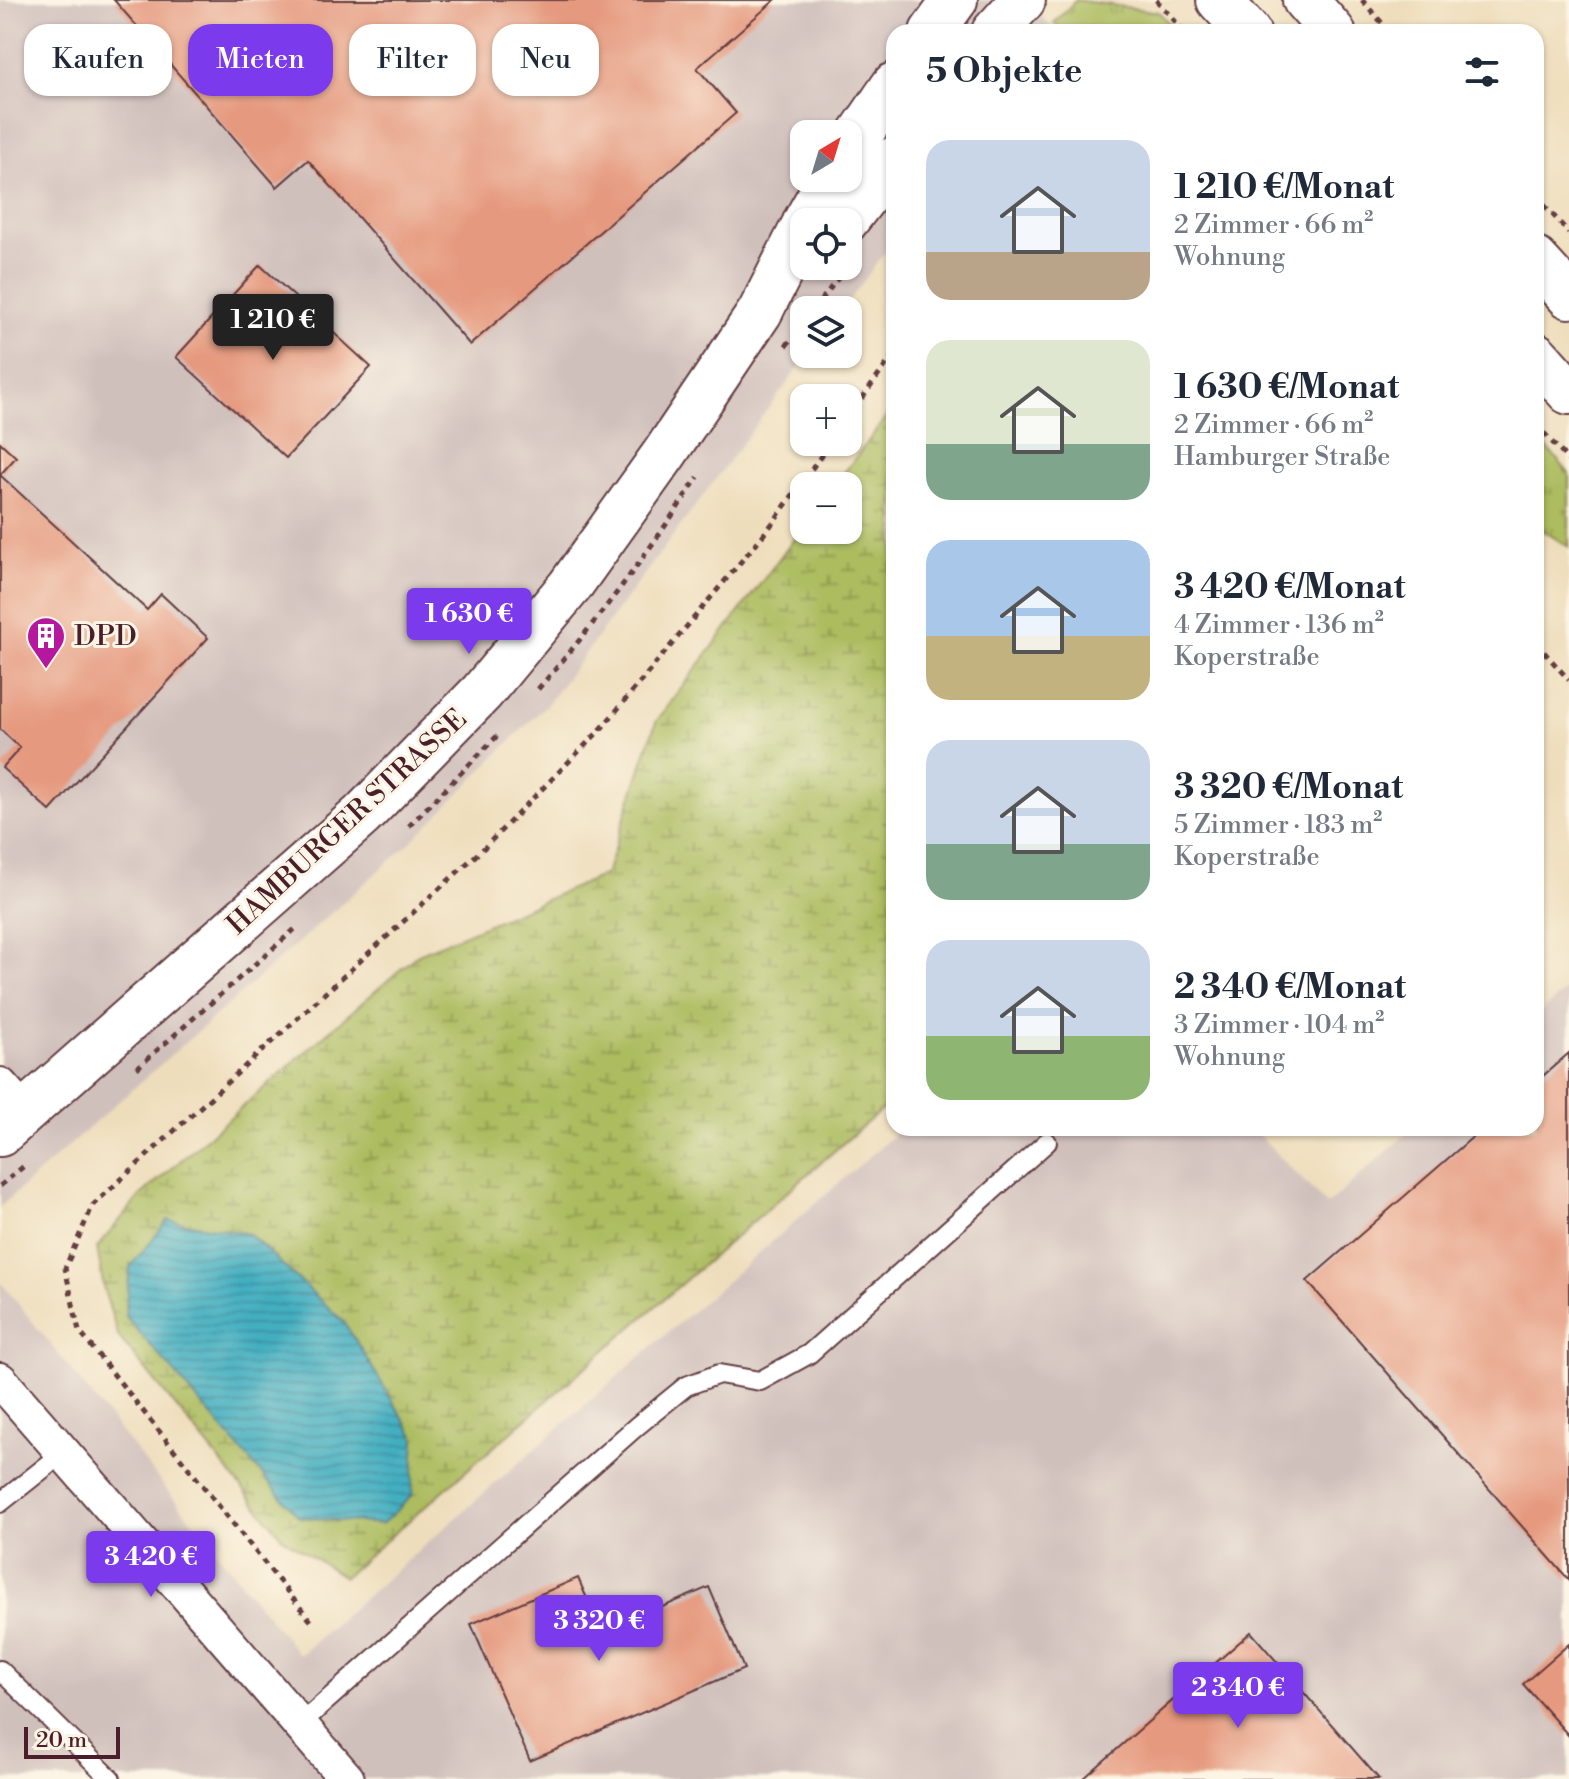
<!DOCTYPE html>
<html lang="de">
<meta charset="utf-8">
<style>
body{margin:0;font-family:"Libre Bodoni",serif;background:#f2f2f3;color:#1f2937;height:100vh;display:flex;flex-direction:column;font-size:30px;white-space:nowrap}
*{box-sizing:border-box;margin:0}
p{font-size:26px;color:#747a83}
.icon{flex:none;width:44px;height:44px;fill:none;stroke:currentColor;stroke-width:2;stroke-linecap:round;stroke-linejoin:round}
.map{position:relative;flex:1;overflow:hidden}
.panel{position:absolute;left:886px;top:24px;width:658px;height:1112px;display:flex;flex-direction:column;background:#fff;border-radius:24px;box-shadow:0 2px 6px #0004}
.panel>*{flex:none}
.guide{position:absolute;left:24px;top:24px;width:742px;height:72px;display:flex;gap:16px}
.needle{width:52px;rotate:38deg}
.tools{position:absolute;left:790px;top:120px;display:grid;gap:16px}
.tools a{display:grid;place-items:center;width:72px;height:72px;border-radius:16px;background:#fff;box-shadow:0 2px 6px #0004;font-size:40px}
.scale{position:absolute;left:24px;bottom:20px;width:96px;box-sizing:border-box;padding-left:8px;border:4px solid #4a1f2b;border-top:0;font-size:22px;line-height:28px;white-space:nowrap;color:#4a1f2b;-webkit-text-stroke:6px #fcf5e5;paint-order:stroke}
.price{position:absolute;translate:-50% -68px;padding:0 18px;border-radius:8px;background:#7c3aed;color:#fff;font-size:26px;line-height:52px;filter:drop-shadow(0 2px 4px #0008)}
.price::after{content:'';position:absolute;left:50%;top:48px;width:24px;height:18px;margin-left:-12px;background:inherit;clip-path:polygon(0 0,100% 0,50% 100%)}
.price.on{background:#222;color:#fff}
ul{padding:0;list-style:none}
li{display:flex;align-items:center;gap:24px;height:200px;padding:0 40px}
li span{display:grid;place-items:center;flex:none;width:224px;height:160px;border-radius:24px;color:#555}
li>.icon{margin-inline-start:auto}
span .icon{width:96px;height:96px;fill:#fffc;stroke-width:1}
li b{font-size:34px}
h2{display:flex;justify-content:space-between;align-items:center;height:96px;padding:0 40px;font-size:34px}
.pill{padding:0 28px;border-radius:24px;background:#fff;box-shadow:0 2px 6px #0004;font-size:28px;line-height:72px}
.pill.on{background:#7c3aed;color:#fff}
.map>svg:first-child{display:block}
.industrial{fill:#d0c0bc;fill-rule:evenodd}
.grass{fill:url(#grass-tufts);stroke:#7b6e45;stroke-width:2}
.wetland{fill:url(#wetland-marsh);stroke:#7b6e45;stroke-width:2}
.water{fill:url(#water-rules);stroke:#466776;stroke-width:2}
.building{fill:#e5997e}
.lines{fill:none;stroke-linecap:round;stroke-linejoin:round}
.lane-casing{stroke:#633c41;stroke-width:22}
.street-casing{stroke:#633c41;stroke-width:38}
.secondary-casing{stroke:#633c41;stroke-width:48}
.path{stroke:#633c41;stroke-width:5;stroke-dasharray:6 6;stroke-linecap:butt}
.lane{stroke:#fff;stroke-width:18}
.street{stroke:#fff;stroke-width:34}
.secondary{stroke:#fff;stroke-width:44}
.labels{text-anchor:middle;dominant-baseline:central;stroke-width:6;stroke-linejoin:round;paint-order:stroke}
.poi-label{font-size:28px;fill:#4a1f2b;stroke:#fcf5e5;text-anchor:start}
.street-label{font-size:28px;fill:#4a1f2b;stroke:#fcf5e5}
</style>
<div class="map">
<svg width="1569" height="1779" viewBox="0 0 1569 1779">
<defs>
<pattern id="grass-tufts" width="24" height="20" patternUnits="userSpaceOnUse" patternTransform="scale(2)"><rect width="24" height="20" fill="#acbc5f"/><path d="M3 7l-1-3M5 7V3M7 7l1-3M15 17l-1-3M17 17v-4M19 17l1-3" fill="none" stroke="#8e984f"/></pattern>
<pattern id="wetland-marsh" width="20" height="14" patternUnits="userSpaceOnUse" patternTransform="scale(2)"><rect width="20" height="14" fill="#acbc5f"/><path d="M1 5h8M5 5V1M11 12h8M15 12V8" fill="none" stroke="#8e984f"/></pattern>
<pattern id="water-rules" width="6" height="5" patternUnits="userSpaceOnUse" patternTransform="scale(2)"><rect width="6" height="5" fill="#43afc1"/><path d="M0 2.5h6" fill="none" stroke="#3a8e9d"/></pattern>
</defs>
<rect width="100%" height="100%" fill="#fcf5e5"/>
<filter id="ink" filterUnits="userSpaceOnUse"><feTurbulence type="fractalNoise" baseFrequency=".0125" numOctaves="2"/><feDisplacementMap in="SourceGraphic" scale="16" xChannelSelector="R" yChannelSelector="G"/><feConvolveMatrix kernelMatrix="1 2 1 2 8 2 1 2 1" color-interpolation-filters="sRGB"/></filter>
<filter id="wash" filterUnits="userSpaceOnUse"><feTurbulence type="fractalNoise" baseFrequency=".006" numOctaves="4" result="noise"/><feDisplacementMap in="SourceGraphic" scale="32" xChannelSelector="R" yChannelSelector="G"/><feGaussianBlur stdDeviation="1.8" result="paint"/><feColorMatrix in="noise" values="0 0 0 0 0 0 0 0 0 0 0 0 0 0 0 0 0 1.4 0 .05"/><feComposite in="paint" operator="in"/></filter>
<g filter="url(#wash)">
<rect width="100%" height="100%" fill="#edb"/>
<!-- industrial -->
<path class="industrial" d="M0,0h1026l26,28 -3,4h-155v208l-52,70h-38v44h5l-261,349 -138,140 -410,364zM804,134h44v44h-44zM804,222h44v44h-44z
M1569,987v792h-1569v-498l299,374 603,-527h350l75,77 86,-77h123v-111z"/>
<!-- grass -->
<path class="grass" d="M1076,0l83,12 17,20h-111l-11,-9z
M1536,435l33,38v74l-33,-21z"/>
<!-- wetland -->
<path class="wetland" d="M894,407v692l-550,478 -61,-39 -165,-202 -14,-46 -7,-42 43,-52 278,-242 188,-80 50,-152 148,-196v4h44v-44h-14z"/>
<!-- water -->
<path class="water" d="M168,1220l81,14 95,88 71,115 -3,59 -30,28 -83,-7 -174,-201 5,-49z"/>
<g id="blocks">
<!-- building -->
<path class="building" d="M114,0h661l-78,68 39,45 -266,232 -162,-185 -31,27z
M260,265l111,102 -85,91 -110,-101z
M0,442l16,15 -16,18z
M0,475l147,135 14,-16 47,44 -158,173 -48,-43 18,-20 -20,-19z
M1569,1053v527l-262,-299 176,-153h53v-46z
M578,1578l24,55 107,-46 35,82 -214,92 -59,-137z
M1251,1632l128,147h-296z
M1569,1644v92l-46,-52z"/>
</g>
</g>
<g filter="url(#ink)">
<use href="#blocks" fill-opacity="0" stroke="#633c41" stroke-width="2"/>
<g class="lines">
<!-- lane casing -->
<g class="lane-casing">
<path id="lane" d="M0,1503l63,-50
M0,1670l111,109
M299,1725l338,-299 49,-40 33,-12 41,7 49,-27 238,-212"/>
</g>
<!-- street casing -->
<g class="street-casing">
<path id="street" d="M0,1085l25,28
M0,1380l347,399"/>
</g>
<!-- secondary casing -->
<g class="secondary-casing">
<path id="secondary" d="M1219,0l29,32
M1305,0l28,32
M932,32l23,-32
M994,32l29,-32
M848,152l46,-67
M805,222l25,-44
M845,222l49,-63
M1536,260l33,36
M1536,355l33,37
M0,1134l362,-319 120,-123 88,-106 95,-133 95,-141 44,-87"/>
</g>
<!-- path -->
<path class="path" d="M1156,0l29,32
M1362,0l28,32
M1536,196l33,37
M814,310l33,-44
M786,346l18,-23
M848,418l46,-64
M1536,424l33,37
M1536,643l33,37
M538,689c59,-67 111,-137 160,-212
M409,826l88,-90
M137,1068l158,-139
M0,1186l24,-20
M311,1621l-232,-290 -14,-63 28,-63 392,-358 116,-118 168,-201 62,-86"/>
<!-- lane -->
<use href="#lane" class="lane"/>
<!-- street -->
<use href="#street" class="street"/>
<!-- secondary -->
<use href="#secondary" class="secondary"/>
</g>
</g>
<!-- icons -->
<defs>
<g id="building-pin" transform="scale(2)"><path d="M0 17L-7.5 6A9.5 9.5 0 1 1 7.5 6Z" fill="#b5179e" stroke="#fcf5e5"/><path d="M-4-6H4V6H1V3H-1V6H-4ZM-2.5-4.3h1.7v1.8h-1.7ZM.8-4.3h1.7v1.8H.8ZM-2.5-1h1.7V.8h-1.7ZM.8-1h1.7V.8H.8Z" fill="#fff"/></g>
</defs>
<g fill-rule="evenodd">
<use href="#building-pin" x="46" y="636"/>
</g>
<g class="labels">
<!-- poi labels -->
<g class="poi-label">
<text x="74" y="636">DPD</text>
</g>
<!-- street labels -->
<g class="street-label">
<text transform="translate(347 822) rotate(-43)">HAMBURGER STRASSE</text>
</g>
</g>
</svg>
<div class="tools">
<a><svg class="needle" viewBox="-14 -14 28 28"><path d="M0-13l5 13h-10z" fill="#e53935"/><path d="M0 13l5-13h-10z" fill="#747a83"/></svg></a>
<a><svg class="icon" aria-label="locate" viewBox="0 0 24 24"><circle cx="12" cy="12" r="6"/><path d="M12 2v4M12 18v4M2 12h4M18 12h4"/></svg></a>
<a><svg class="icon" aria-label="layers" viewBox="0 0 24 24"><path d="M12 4l9 5-9 5-9-5zM3 14l9 5 9-5"/></svg></a>
<a>+</a>
<a>−</a>
</div>
<div class="scale">20 m</div>
<b class="price on" style="left:273px;top:362px">1 210 €</b>
<b class="price" style="left:469px;top:656px">1 630 €</b>
<b class="price" style="left:151px;top:1599px">3 420 €</b>
<b class="price" style="left:599px;top:1663px">3 320 €</b>
<b class="price" style="left:1238px;top:1730px">2 340 €</b>
<div class="guide">
<a class="pill">Kaufen</a>
<a class="pill on">Mieten</a>
<a class="pill">Filter</a>
<a class="pill">Neu</a>
</div>
<section class="panel">
<h2>5 Objekte<svg class="icon" aria-label="filters" viewBox="0 0 24 24"><path d="M4 7h16M4 17h16"/><circle cx="9" cy="7" r="2"/><circle cx="15" cy="17" r="2"/></svg></h2>
<ul>
<li><span style="background:linear-gradient(#c9d6e8 70%,#b9a48a 0)"><svg class="icon" aria-label="home" viewBox="0 0 24 24"><path d="M3 11l9-7 9 7M6 9v11h12V9"/></svg></span><div><b>1 210 €/Monat</b><p>2 Zimmer · 66 m²</p><p>Wohnung</p></div></li>
<li><span style="background:linear-gradient(#dfe7d0 65%,#7fa58c 0)"><svg class="icon" aria-label="home" viewBox="0 0 24 24"><path d="M3 11l9-7 9 7M6 9v11h12V9"/></svg></span><div><b>1 630 €/Monat</b><p>2 Zimmer · 66 m²</p><p>Hamburger Straße</p></div></li>
<li><span style="background:linear-gradient(#a9c7e8 60%,#c2b280 0)"><svg class="icon" aria-label="home" viewBox="0 0 24 24"><path d="M3 11l9-7 9 7M6 9v11h12V9"/></svg></span><div><b>3 420 €/Monat</b><p>4 Zimmer · 136 m²</p><p>Koperstraße</p></div></li>
<li><span style="background:linear-gradient(#c9d6e8 65%,#7fa58c 0)"><svg class="icon" aria-label="home" viewBox="0 0 24 24"><path d="M3 11l9-7 9 7M6 9v11h12V9"/></svg></span><div><b>3 320 €/Monat</b><p>5 Zimmer · 183 m²</p><p>Koperstraße</p></div></li>
<li><span style="background:linear-gradient(#c9d6e8 60%,#8fb573 0)"><svg class="icon" aria-label="home" viewBox="0 0 24 24"><path d="M3 11l9-7 9 7M6 9v11h12V9"/></svg></span><div><b>2 340 €/Monat</b><p>3 Zimmer · 104 m²</p><p>Wohnung</p></div></li>
</ul>
</section>
</div>
